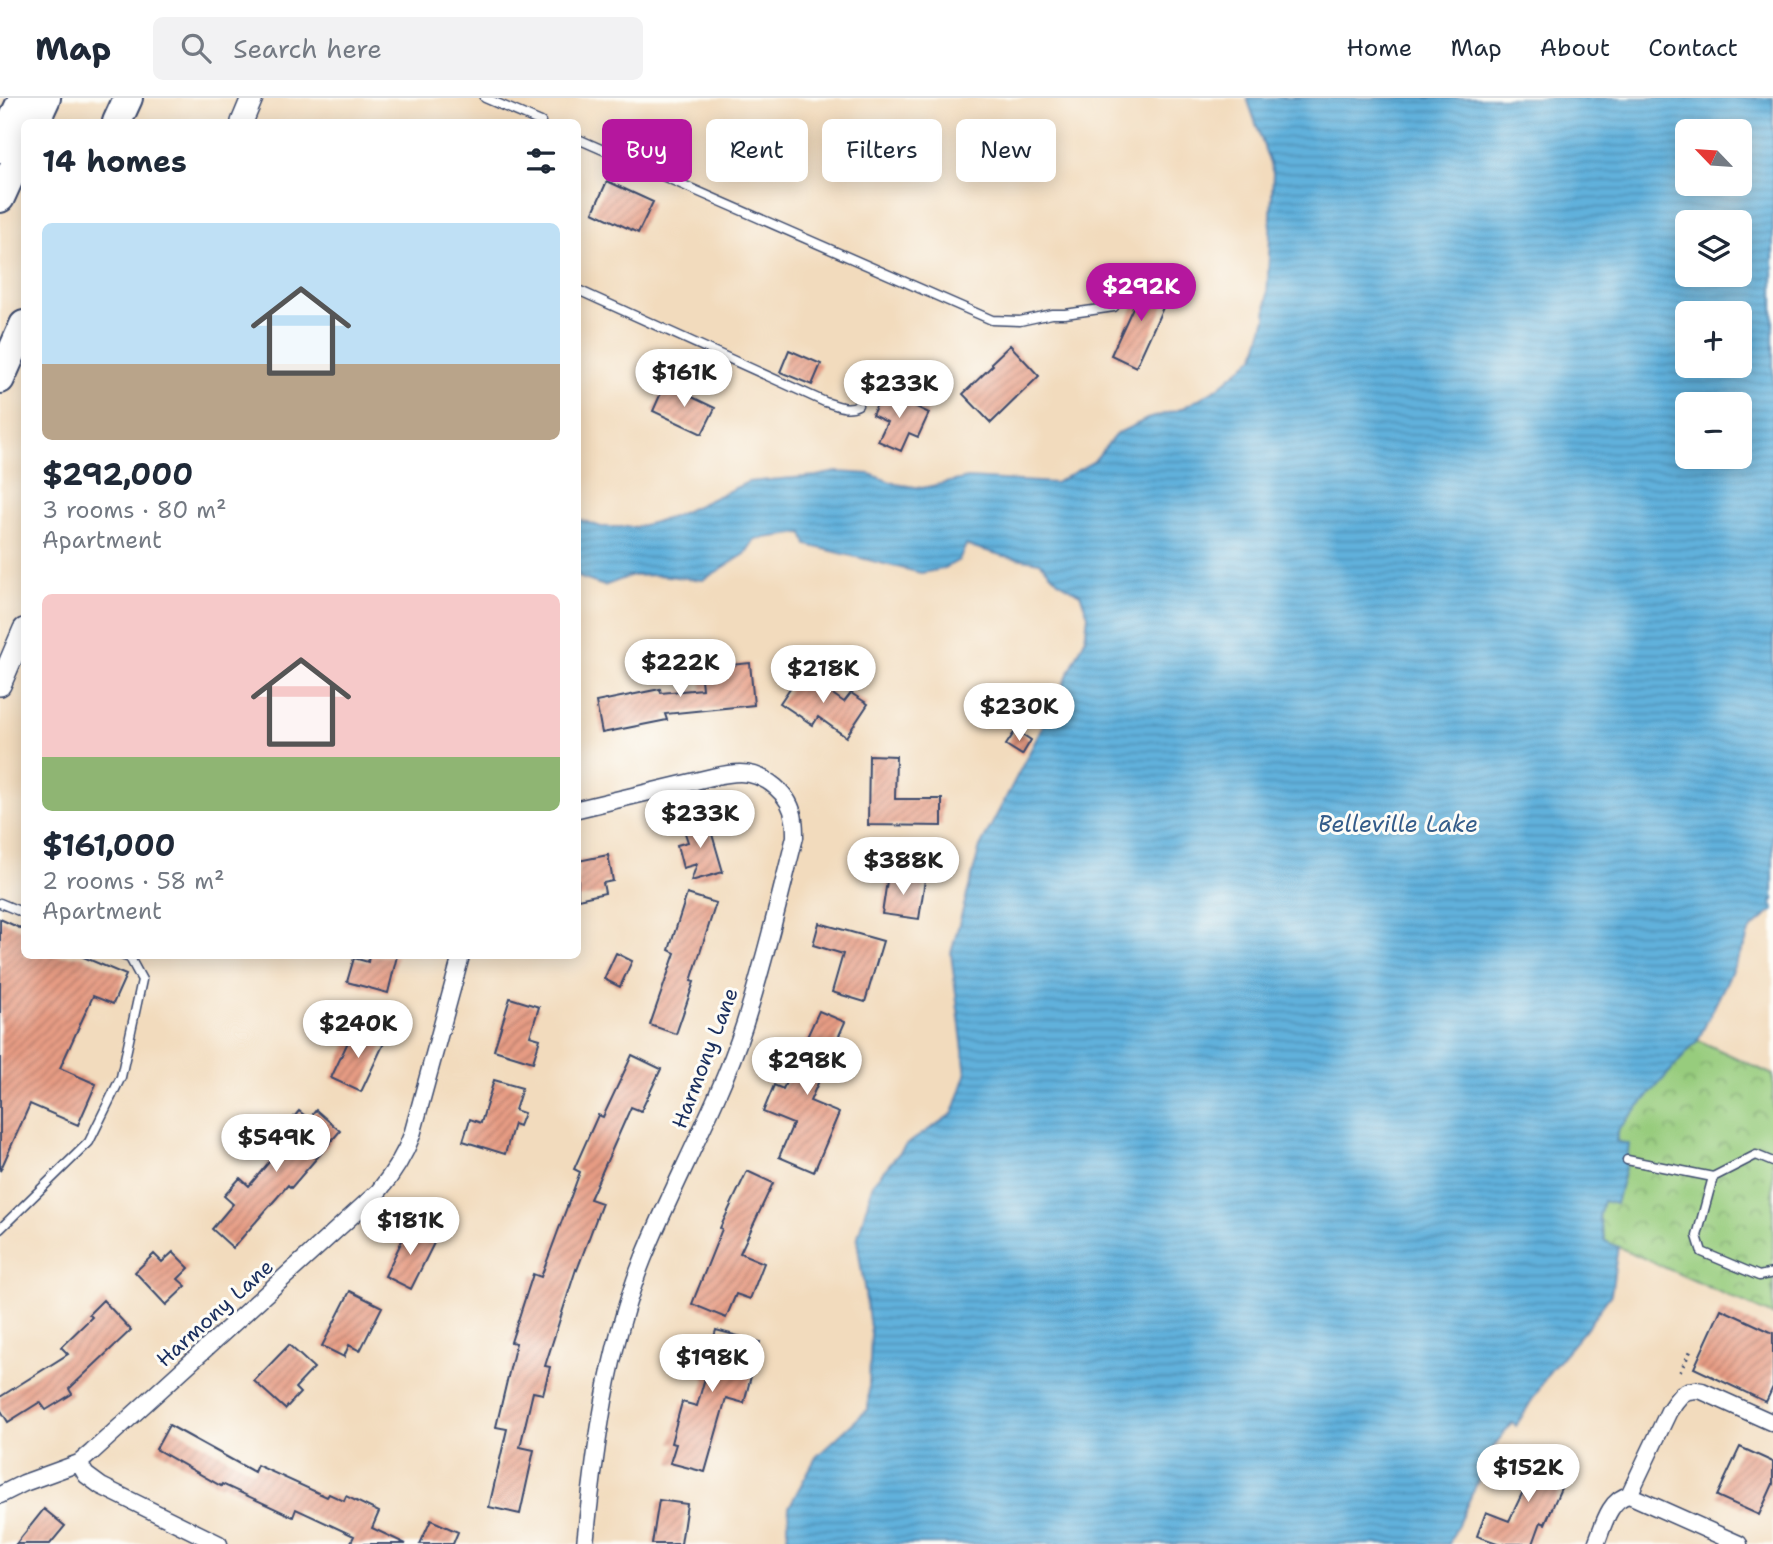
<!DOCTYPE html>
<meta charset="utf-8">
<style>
body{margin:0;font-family:"Shantell Sans",sans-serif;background:#f2f2f3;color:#1f2937;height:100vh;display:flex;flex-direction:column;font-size:26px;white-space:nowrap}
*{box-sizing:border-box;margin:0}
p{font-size:23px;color:#747a83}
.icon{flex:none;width:38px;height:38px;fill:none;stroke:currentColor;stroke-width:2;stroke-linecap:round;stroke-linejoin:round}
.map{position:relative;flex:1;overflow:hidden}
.details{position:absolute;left:21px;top:21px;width:560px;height:840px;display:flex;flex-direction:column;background:#fff;border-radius:10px;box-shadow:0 4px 18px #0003}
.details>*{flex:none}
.banner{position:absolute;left:602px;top:21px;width:665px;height:63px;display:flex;gap:14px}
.needle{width:46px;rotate:295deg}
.controls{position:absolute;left:1675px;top:21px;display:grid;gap:14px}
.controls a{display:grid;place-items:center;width:77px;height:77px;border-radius:10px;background:#fff;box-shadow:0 4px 18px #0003;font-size:35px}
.price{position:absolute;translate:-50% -60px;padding:0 16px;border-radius:24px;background:#fff;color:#222;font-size:23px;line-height:46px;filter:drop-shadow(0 2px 4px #0008)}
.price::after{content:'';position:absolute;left:50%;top:42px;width:21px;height:16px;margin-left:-10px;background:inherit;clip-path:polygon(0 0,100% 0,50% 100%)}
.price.active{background:#b5179e;color:#fff}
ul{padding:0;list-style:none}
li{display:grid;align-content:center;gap:14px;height:371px;padding:0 21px}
li span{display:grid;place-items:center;height:217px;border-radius:10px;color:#555}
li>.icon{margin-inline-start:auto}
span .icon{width:126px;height:126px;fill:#fffc;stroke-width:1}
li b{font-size:30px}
h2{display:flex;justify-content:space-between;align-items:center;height:84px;padding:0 21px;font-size:30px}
.pill{padding:0 24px;border-radius:10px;background:#fff;box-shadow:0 4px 18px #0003;font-size:24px;line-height:63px}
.pill.active{background:#b5179e;color:#fff}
header{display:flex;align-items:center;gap:42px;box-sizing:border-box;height:98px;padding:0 35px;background:#fff;border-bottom:2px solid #e0e1e3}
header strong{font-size:33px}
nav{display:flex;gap:38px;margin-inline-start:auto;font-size:24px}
.search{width:490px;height:63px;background:#f2f2f3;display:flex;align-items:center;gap:18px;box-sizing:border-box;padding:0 24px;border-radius:10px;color:#747a83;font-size:26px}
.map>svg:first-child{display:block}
.park{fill:url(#park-crowns);stroke:#597e6e;stroke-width:2}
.water{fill:url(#water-rules);stroke:#3e709d;stroke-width:2;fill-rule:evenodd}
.building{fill:url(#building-hatch)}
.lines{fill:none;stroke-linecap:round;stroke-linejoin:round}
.lane-casing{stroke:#3b496c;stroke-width:11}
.street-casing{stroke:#3b496c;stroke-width:19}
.secondary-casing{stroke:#3b496c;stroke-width:24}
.highway-casing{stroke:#3b496c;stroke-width:32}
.path{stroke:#3b496c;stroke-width:3.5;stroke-dasharray:2 5;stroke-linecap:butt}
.lane{stroke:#fff;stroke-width:8}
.street{stroke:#fff;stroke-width:16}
.secondary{stroke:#fff;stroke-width:21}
.highway{stroke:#fff;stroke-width:28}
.labels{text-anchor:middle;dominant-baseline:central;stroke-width:6;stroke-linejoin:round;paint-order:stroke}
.street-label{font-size:21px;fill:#1b2f5e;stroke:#fdfcf7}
.water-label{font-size:23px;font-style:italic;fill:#345c8a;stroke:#fdfcf7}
</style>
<header>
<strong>Map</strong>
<div class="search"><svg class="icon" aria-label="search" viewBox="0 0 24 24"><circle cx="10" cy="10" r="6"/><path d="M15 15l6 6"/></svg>Search here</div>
<nav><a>Home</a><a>Map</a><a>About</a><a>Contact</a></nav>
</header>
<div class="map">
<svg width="1773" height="1446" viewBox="0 0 1773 1446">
<defs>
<pattern id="park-crowns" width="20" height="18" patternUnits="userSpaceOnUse" patternTransform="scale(1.75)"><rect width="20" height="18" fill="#97cc7d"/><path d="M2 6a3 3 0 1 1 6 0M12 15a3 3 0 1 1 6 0" fill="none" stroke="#7aa66a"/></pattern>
<pattern id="water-rules" width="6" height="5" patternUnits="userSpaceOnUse" patternTransform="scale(1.75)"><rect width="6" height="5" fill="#61b1dc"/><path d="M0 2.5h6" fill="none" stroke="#4f90b6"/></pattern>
<pattern id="building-hatch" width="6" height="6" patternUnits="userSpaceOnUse" patternTransform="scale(1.75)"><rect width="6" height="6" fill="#e69b83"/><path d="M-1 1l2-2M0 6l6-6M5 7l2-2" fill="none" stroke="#ba7f6e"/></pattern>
</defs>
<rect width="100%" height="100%" fill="#fdfcf7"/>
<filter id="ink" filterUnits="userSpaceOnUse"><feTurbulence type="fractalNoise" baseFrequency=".0143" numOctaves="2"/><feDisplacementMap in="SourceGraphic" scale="14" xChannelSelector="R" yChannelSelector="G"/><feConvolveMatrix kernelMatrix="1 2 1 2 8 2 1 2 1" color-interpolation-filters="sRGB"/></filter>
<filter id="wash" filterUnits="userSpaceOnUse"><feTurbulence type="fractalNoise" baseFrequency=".00686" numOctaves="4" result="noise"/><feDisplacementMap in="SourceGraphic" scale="28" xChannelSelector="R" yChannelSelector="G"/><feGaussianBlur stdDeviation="1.57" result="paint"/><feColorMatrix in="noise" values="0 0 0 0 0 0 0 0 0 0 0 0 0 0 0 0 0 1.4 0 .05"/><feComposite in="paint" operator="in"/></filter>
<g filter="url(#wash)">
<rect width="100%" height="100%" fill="#f2dbbd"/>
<!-- park -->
<path class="park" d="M1698,942l75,35v241l-168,-75 -6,-23 1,-6 18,-80 3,-7z"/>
<!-- water -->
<path class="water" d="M1247,0h526v802l-2,1 2,10c-10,8 -25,17 -27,31l-48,98 -79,89 -3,12 13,3 -2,16 -11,44 -13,-3 -4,17 6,23 13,6 -7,47 -26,36 -35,41 -34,55 -4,-3 -18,23 -45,98h-662l2,-37 27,-50 52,-48 3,-75 -14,-94 16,-57 33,-38 47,-32 13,-38 -15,-122 29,-106 59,-113 46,-95 3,-24 -8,-21 -22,-13 -18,-19 -36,-6 -38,-11 -7,15 -16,9 -22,4 -114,-28 -4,-12 -48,6 -10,15 -42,26 -45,-5 -28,1 -26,10 -26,-9v-58l23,8h35l37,-10 75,-35 68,-6 21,-4 33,2 26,10 26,4 46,-10 87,5 39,-22 22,-27 31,-15 34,-10 38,-22 36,-31 11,-38 7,-145zM1687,33h53v53h-53zM1687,124h53v53h-53zM1687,215h53v53h-53zM1687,306h53v53h-53z"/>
<g id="blocks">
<!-- building -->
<path class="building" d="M607,83l46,21 -15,31 -45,-21z
M1146,181l25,11 -35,77 -25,-12z
M1010,247l29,31 -48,47 -28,-29 30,-29 -2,-2z
M789,252l32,14 -9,21 -32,-13z
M665,286l50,24 -13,26 -49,-23z
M883,293l46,22 -11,24 -9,-4 -8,18 -23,-10 9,-19 -15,-7z
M750,565l4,42 -89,9 2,6 -65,13 -6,-31 64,-13 1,4 41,-4 -2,-21z
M801,574l43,30 7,-9 17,11 -22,33 -28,-20 -5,8 -33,-22z
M1016,632l15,10 -9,15 -16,-10z
M869,657l27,1 -1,43h47v27l-74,-1z
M707,719l16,55 -32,9 6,-17 -14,4 -6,-23 11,-3 -6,-18z
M608,757l5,26 -10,2 2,10 -27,6v-38z
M888,776l37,6 -6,39 -37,-5z
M687,796l29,9 -25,78 3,1 -18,52 -26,-9 25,-72 -6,-3z
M0,821l24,11v26h57l45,19 -13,29 -20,-8 -33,72 36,16 -18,41 -48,-21 -30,67z
M819,825l64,18 -18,61 -33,-10 11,-38 -30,-9z
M616,855l16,8 -12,26 -16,-8z
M369,858h28l-9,37 -41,-11 7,-24 14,4z
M510,900l29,9 -9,29 10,3 -7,23 -39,-12z
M819,913l26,11 -35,79 29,12 -25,59 -35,-15 14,-33 -30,-12 11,-27 9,4z
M355,929l30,14 -24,51 -30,-14z
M632,957l29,14 -20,42 -10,-4 -41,92 12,4 -25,67 -1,-1 -31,97 5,1 -7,27 -10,-2 -13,55 14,3 -14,64 -31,-7 18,-78 -11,-2 20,-84 -5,-1 22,-68 8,3 39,-105 -6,-3 24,-54 5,2z
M494,982l28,8 -7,22 9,3 -5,13 -5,-2 -9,30 -42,-13 7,-22 11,4z
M316,1012l24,21 -49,57 -3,-3 -55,63 -21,-19 21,-25 -9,-8 16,-18 9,8 26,-31 -8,-6 32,-38 10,8z
M747,1073l26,12 -33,70 24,10 -14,36 -14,-5 -10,24 -34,-14 30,-75 -2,-1z
M409,1128l27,13 -25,50 -26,-13z
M173,1154l16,16 -11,11 8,7 -20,19 -31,-33 19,-18 8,8z
M350,1193l32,16 -22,44 -11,-6 -5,12 -22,-11z
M103,1202l28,30 -62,59 3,5 -26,16 -6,-8 -32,20 -8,-13v-12l68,-43 -7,-7 31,-30 -3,-3z
M1721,1211l52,24v54l-7,15 -72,-34z
M716,1232l44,12 -16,61 -18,-5 -21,74 -35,-9 6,-19 -5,-1 11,-41 15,4 8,-28 -25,-7 8,-30 23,6z
M289,1247l25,23 -19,20 5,5 -15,16 -31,-28z
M169,1327l85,47 3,-7 70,32 2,-3 15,7 2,-5 33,16 -7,16 34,16h-56l4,-8 -58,-27 -3,8 -71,-33 -1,2 -65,-37z
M1740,1349l33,15v22l-14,31 -42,-19z
M1531,1352l39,18 -25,56 -4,-2 -8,22h-33l-23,-8 9,-24 23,9 21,-44 -9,-4z
M659,1402l28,4 -6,40h-29z
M44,1411l21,17 -15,18h-34z
M431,1422l27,12 -5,12h-33z"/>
</g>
</g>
<g filter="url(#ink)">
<use href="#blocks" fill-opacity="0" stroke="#3b496c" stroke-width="2"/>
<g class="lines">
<!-- lane casing -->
<g class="lane-casing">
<path id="lane" d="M485,0l56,24
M578,41l414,181 28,1 32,-7h13l49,-7
M578,192l247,112c11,3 22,9 33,3
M0,805l24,10
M1627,1062l86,17
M1773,1064l-17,-7 -43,22 -16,59 5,16 57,24 14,-3
M0,1131l89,-87 32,-65 21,-97 -12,-22 -6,-2"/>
</g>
<!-- street casing -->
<g class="street-casing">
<path id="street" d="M578,711l134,-32c9,-2 18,-4 28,-4 25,0 51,21 54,47 1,5 1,11 1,17 -16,63 -31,127 -51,189 -26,79 -70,156 -101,233 -36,91 -48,189 -58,285
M79,1365l7,12 15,11 118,58
M0,1397l24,-12 55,-20 13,-11 286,-260c15,-18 26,-35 34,-57l49,-179
M1629,1397l40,-84 7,-10 6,-7 6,-3 8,-1 6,1 71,32
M1629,1397l110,49
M1596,1446c7,-17 13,-45 33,-49"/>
</g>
<!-- secondary casing -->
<g class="secondary-casing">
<path id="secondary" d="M242,24l10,-24
M0,587l24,-56"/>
</g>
<!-- highway casing -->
<g class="highway-casing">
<path id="highway" d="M35,24l11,-24
M117,24l11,-24
M0,50l23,-50
M0,100l24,-53
M0,281l24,-54"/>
</g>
<!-- path -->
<path class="path" d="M1680,1274l12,-24"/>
<!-- lane -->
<use href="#lane" class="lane"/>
<!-- street -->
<use href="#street" class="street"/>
<!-- secondary -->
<use href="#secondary" class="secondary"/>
<!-- highway -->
<use href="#highway" class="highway"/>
</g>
</g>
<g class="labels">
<!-- street labels -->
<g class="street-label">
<text transform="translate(705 960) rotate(-69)">Harmony Lane</text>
<text transform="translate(215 1215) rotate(-42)">Harmony Lane</text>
</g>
<!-- water labels -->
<g class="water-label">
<text x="1398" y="726">Belleville Lake</text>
</g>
</g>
</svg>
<div class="controls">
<a><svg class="needle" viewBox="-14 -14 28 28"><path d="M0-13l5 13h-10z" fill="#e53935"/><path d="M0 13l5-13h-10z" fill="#747a83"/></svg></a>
<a><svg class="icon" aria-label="layers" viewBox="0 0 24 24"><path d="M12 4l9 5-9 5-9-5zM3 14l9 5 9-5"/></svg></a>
<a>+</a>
<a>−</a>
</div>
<b class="price active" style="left:1141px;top:225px">$292K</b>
<b class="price" style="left:684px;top:311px">$161K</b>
<b class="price" style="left:899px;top:322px">$233K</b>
<b class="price" style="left:680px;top:601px">$222K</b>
<b class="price" style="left:823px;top:607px">$218K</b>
<b class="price" style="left:1019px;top:645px">$230K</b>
<b class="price" style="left:700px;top:752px">$233K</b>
<b class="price" style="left:903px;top:799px">$388K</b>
<b class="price" style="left:358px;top:962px">$240K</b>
<b class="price" style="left:807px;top:999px">$298K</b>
<b class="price" style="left:276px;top:1076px">$549K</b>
<b class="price" style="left:410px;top:1159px">$181K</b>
<b class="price" style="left:712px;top:1296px">$198K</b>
<b class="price" style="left:1528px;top:1406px">$152K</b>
<div class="banner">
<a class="pill active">Buy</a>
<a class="pill">Rent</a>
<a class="pill">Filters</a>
<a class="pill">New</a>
</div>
<section class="details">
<h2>14 homes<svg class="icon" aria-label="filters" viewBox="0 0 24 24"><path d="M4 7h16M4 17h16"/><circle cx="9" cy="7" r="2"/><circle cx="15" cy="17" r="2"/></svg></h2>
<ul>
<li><span style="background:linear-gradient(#bfe0f5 65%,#b9a48a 0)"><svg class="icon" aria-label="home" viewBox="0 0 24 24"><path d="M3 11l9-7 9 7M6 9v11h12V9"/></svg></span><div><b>$292,000</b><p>3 rooms · 80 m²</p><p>Apartment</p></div></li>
<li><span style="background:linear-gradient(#f6c9c9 75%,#8fb573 0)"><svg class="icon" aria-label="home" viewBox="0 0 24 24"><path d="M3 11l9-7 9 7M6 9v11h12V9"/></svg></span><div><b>$161,000</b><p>2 rooms · 58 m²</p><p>Apartment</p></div></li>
</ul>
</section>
</div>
